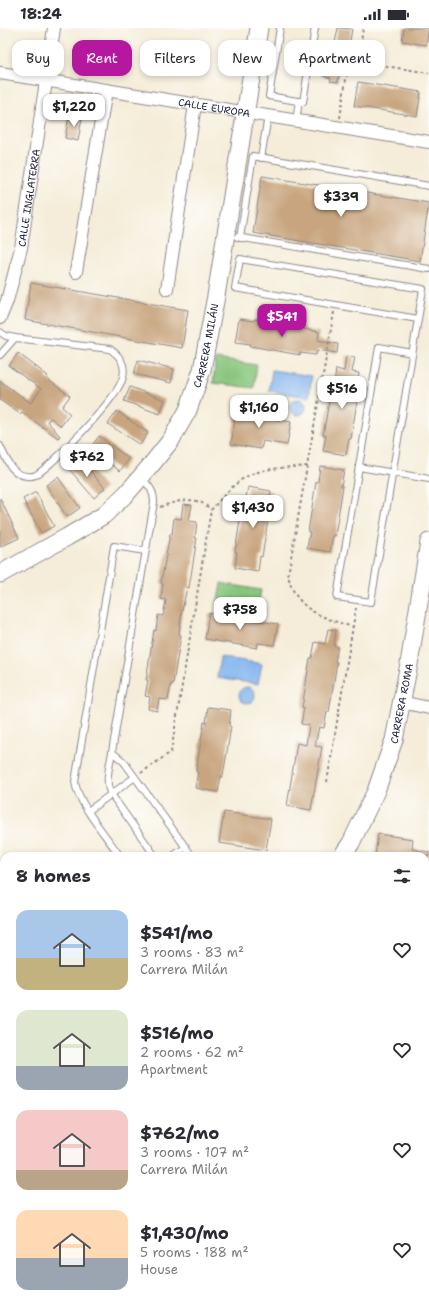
<!DOCTYPE html>
<meta charset="utf-8">
<style>
body{margin:0;font-family:"Shantell Sans",sans-serif;background:#f7f7f7;color:#2b2b33;height:100vh;display:flex;flex-direction:column;font-size:15px;white-space:nowrap}
*{box-sizing:border-box;margin:0}
p{font-size:13px;color:#7c7c81}
.icon{flex:none;width:22px;height:22px;fill:none;stroke:currentColor;stroke-width:2;stroke-linecap:round;stroke-linejoin:round}
.map{position:relative;flex:1;overflow:hidden}
.drawer{position:absolute;left:0px;top:824px;width:429px;height:456px;display:flex;flex-direction:column;background:#fff;border-radius:12px 12px 0 0;box-shadow:0 2px 6px #0003}
.drawer>*{flex:none}
.hud{position:absolute;left:12px;top:12px;width:405px;height:36px;display:flex;gap:8px}
.price{position:absolute;translate:-50% -34px;padding:0 9px;border-radius:8px;background:#fff;color:#222;font-size:13px;line-height:26px;filter:drop-shadow(0 1px 2px #0008)}
.price::after{content:'';position:absolute;left:50%;top:24px;width:12px;height:9px;margin-left:-6px;background:inherit;clip-path:polygon(0 0,100% 0,50% 100%)}
.price.selected{background:#b5179e;color:#fff}
ul{padding:0;list-style:none}
li{display:flex;align-items:center;gap:12px;height:100px;padding:0 16px}
li span{display:grid;place-items:center;flex:none;width:112px;height:80px;border-radius:12px;color:#555}
li>.icon{margin-inline-start:auto}
span .icon{width:48px;height:48px;fill:#fffc;stroke-width:1}
li b{font-size:17px}
h2{display:flex;justify-content:space-between;align-items:center;height:48px;padding:0 16px;font-size:17px}
.tag{padding:0 14px;border-radius:12px;background:#fff;box-shadow:0 2px 6px #0003;font-size:14px;line-height:36px}
.tag.selected{background:#b5179e;color:#fff}
.status{display:flex;justify-content:space-between;align-items:center;height:28px;padding:0 20px;background:#fff;direction:ltr}
.status svg{height:11px;fill:currentColor}
.map>svg:first-child{display:block}
.green{fill:#86c57c;stroke:#54745c}
.water{fill:#83b5ef;stroke:#526c95}
.building{fill:#c8a57f}
.lines{fill:none;stroke-linecap:round;stroke-linejoin:round}
.lane-casing{stroke:#8c888a;stroke-width:8}
.street-casing{stroke:#8c888a;stroke-width:14}
.secondary-casing{stroke:#8c888a;stroke-width:19}
.path{stroke:#8c888a;stroke-width:2;stroke-dasharray:3 3;stroke-linecap:butt}
.lane{stroke:#fff;stroke-width:6}
.street{stroke:#fff;stroke-width:12}
.secondary{stroke:#fff;stroke-width:17}
.labels{text-anchor:middle;dominant-baseline:central;stroke-width:4;stroke-linejoin:round;paint-order:stroke}
.street-label{font-size:10px;fill:#22223b;stroke:#fdfcf7}
</style>
<div class="status"><b>18:24</b><svg viewBox="0 0 49 12"><path d="M0 12V9h3v3zM5 12V6h3v6zM10 12V3h3v9zM15 12V0h3v12zM26 1h20v11H26zM47 4h2v5h-2z"/></svg></div>
<div class="map">
<svg width="429" height="1280" viewBox="0 0 429 1280">
<rect width="100%" height="100%" fill="#fdfcf7"/>
<filter id="ink" filterUnits="userSpaceOnUse"><feTurbulence type="fractalNoise" baseFrequency=".025" numOctaves="2"/><feDisplacementMap in="SourceGraphic" scale="8" xChannelSelector="R" yChannelSelector="G"/><feConvolveMatrix kernelMatrix="1 2 1 2 8 2 1 2 1" color-interpolation-filters="sRGB"/></filter>
<filter id="wash" filterUnits="userSpaceOnUse"><feTurbulence type="fractalNoise" baseFrequency=".012" numOctaves="4" result="noise"/><feDisplacementMap in="SourceGraphic" scale="16" xChannelSelector="R" yChannelSelector="G"/><feGaussianBlur stdDeviation="0.9" result="paint"/><feColorMatrix in="noise" values="0 0 0 0 0 0 0 0 0 0 0 0 0 0 0 0 0 1.4 0 .05"/><feComposite in="paint" operator="in"/></filter>
<g filter="url(#wash)">
<rect width="100%" height="100%" fill="#f5edd9"/>
<!-- green -->
<path class="green" d="M216,331l41,6 -3,23 -41,-5z
M221,555l40,7 -4,23 -40,-7z"/>
<!-- water -->
<path class="water" d="M272,342l40,6 -3,21 -40,-6z
M290 379a8 8 0 1 1 16 0a8 8 0 1 1-16 0Z
M220,629l42,7 -4,20 -41,-6z
M239 667a8 8 0 1 1 16 0a8 8 0 1 1-16 0Z"/>
<g id="blocks">
<!-- building -->
<path class="building" d="M338,0l14,1 -7,42 -5,-1 -2,12 -8,-1 1,-3 -8,-2 4,-24 6,1z
M404,0h25l-3,17 -24,-4z
M358,54l63,10 -4,24 -63,-10z
M69,88l13,2 -4,23 -13,-3z
M262,148l167,27 -9,58 -167,-28z
M31,255l157,27 -6,38 -157,-28z
M239,291l15,2 1,-2 49,8v2l15,3 -1,8 20,4 -1,9 -20,-3 -1,5 -16,-2v2l-50,-9 1,-2 -16,-2z
M18,325l30,23 -2,2 24,18 -8,11 8,7 -9,12 -10,-8 -4,3 13,15 -2,2 -36,-26 -2,2 -20,-14v-19l31,22 10,-14 -32,-23z
M346,328l9,1 -3,15 7,1 -2,16h2l-8,50h-2l-3,16 -23,-4 3,-16h-3l9,-50h2l2,-16 8,2z
M138,332l36,9 -3,14 -37,-9z
M130,359l35,13 -5,14 -36,-13z
M237,380l37,6v5l17,3 -4,23 -24,-4 -2,8 -30,-5z
M117,383l31,22 -8,12 -32,-21z
M99,408l30,23 -9,12 -30,-23z
M80,431l25,29 -11,10 -25,-29z
M320,438l24,4 -3,16h2l-8,50h-2l-3,16 -23,-4 3,-16h-2l8,-50h2z
M58,449l22,31 -13,9 -21,-32z
M248,459l23,4 -3,15 2,1 -8,50 -2,-1 -2,16 -23,-4 2,-16h-2l8,-50 2,1z
M36,464l18,34 -13,7 -18,-34z
M0,470l19,40 -19,9z
M183,476l9,1 -3,16 8,1 -2,16h2l-8,50 -2,-1 -5,24 -3,23 2,1 -8,49h-2l-3,16 -9,-1 -2,12 -9,-2 2,-12 -5,-1 3,-16h-2l8,-50 2,1 2,-16 5,1 3,-16 -5,-1 2,-15 -2,-1 9,-49h2l2,-16 7,1z
M209,585l69,11 -4,21 -16,-2 -1,5 -52,-9z
M328,601l8,1 -2,16h4l-3,16h2l-8,50h-2l-3,16 -5,-1 -4,19 7,1 -11,63 -24,-4 10,-63 9,2 3,-20 -8,-1 3,-16h-2l8,-50h2l3,-16 10,2z
M208,679l23,3 -2,16 2,1 -8,49h-2l-3,16 -23,-4 3,-16h-2l8,-50 2,1z
M224,784l47,7 -5,31 -47,-7z
M378,806l35,5 -1,10 17,3v4h-54z"/>
</g>
</g>
<g filter="url(#ink)">
<use href="#blocks" fill-opacity="0" stroke="#8c888a" stroke-width="1"/>
<g class="lines">
<!-- lane casing -->
<g class="lane-casing">
<path id="lane" d="M280,0l-11,68 34,6 12,-74
M296,93l3,-20
M261,130l7,-42
M237,209l192,32
M240,210l13,-82 176,30
M0,304l6,4 9,2 95,11c10,7 16,15 13,28 -4,20 -69,86 -87,98 -3,1 -6,2 -9,1 -16,-1 -21,-18 -27,-30
M412,325l-33,-6 -42,250 34,5 52,-313 -183,-30 -5,29 183,31
M0,327l15,-17
M359,439l70,12
M142,450c7,8 12,13 12,24l-42,250c-2,12 -8,31 -1,42l44,62
M112,724l12,10 68,94
M88,783l47,-34
M120,828c-13,-19 -42,-52 -45,-74l39,-236 31,5
M173,828l13,-9
M425,874l4,-4
M0,889l4,8
M425,914l4,-3"/>
</g>
<!-- street casing -->
<g class="street-casing">
<g id="street">
<path id="s1" d="M0,45l429,69"/>
<path d="M76,244l30,-182"/>
<path d="M167,261l28,-184"/>
<path id="s2" d="M0,290l7,-17 14,-53 33,-220"/>
<path d="M401,674l28,6"/>
<path d="M425,948l4,-3"/>
<path d="M425,972l4,5"/>
<path d="M425,1158l4,-4"/>
<path d="M0,1168l4,8"/>
<path d="M57,1276l2,4"/>
<path d="M380,1276l3,4"/>
<path d="M25,1280l9,-4"/>
</g>
</g>
<!-- secondary casing -->
<g class="secondary-casing">
<g id="secondary">
<path id="s3" d="M0,546l67,-37 37,-22 23,-22 25,-29 19,-24 17,-30 14,-40 14,-74 43,-268"/>
<path id="s4" d="M342,828l9,-13 25,-52 18,-51 15,-76 20,-122"/>
<path d="M0,1079l4,-2"/>
</g>
</g>
<!-- path -->
<path class="path" d="M358,34l5,-34
M340,90l9,-58 80,13
M334,284l-46,263c7,35 35,43 65,52
M160,479c17,-6 37,-13 51,3
M141,745l30,-21 40,-242c10,-11 20,-24 33,-32 18,-11 43,-10 63,-12
M327,754l29,-174"/>
<!-- lane -->
<use href="#lane" class="lane"/>
<!-- street -->
<use href="#street" class="street"/>
<!-- secondary -->
<use href="#secondary" class="secondary"/>
</g>
</g>
<g class="labels">
<!-- street labels -->
<g class="street-label">
<text stroke="none"><textPath href="#s1" startOffset="217">CALLE EUROPA</textPath></text>
<text stroke="none"><textPath href="#s2" startOffset="124">CALLE INGLATERRA</textPath></text>
<text stroke="none"><textPath href="#s3" startOffset="322">CARRERA MILÁN</textPath></text>
<text stroke="none"><textPath href="#s4" startOffset="165">CARRERA ROMA</textPath></text>
</g>
</g>
</svg>
<b class="price" style="left:74px;top:100px">$1,220</b>
<b class="price" style="left:341px;top:190px">$339</b>
<b class="price selected" style="left:282px;top:310px">$541</b>
<b class="price" style="left:342px;top:382px">$516</b>
<b class="price" style="left:259px;top:401px">$1,160</b>
<b class="price" style="left:87px;top:450px">$762</b>
<b class="price" style="left:253px;top:501px">$1,430</b>
<b class="price" style="left:240px;top:603px">$758</b>
<div class="hud">
<a class="tag">Buy</a>
<a class="tag selected">Rent</a>
<a class="tag">Filters</a>
<a class="tag">New</a>
<a class="tag">Apartment</a>
</div>
<section class="drawer">
<h2>8 homes<svg class="icon" aria-label="filters" viewBox="0 0 24 24"><path d="M4 7h16M4 17h16"/><circle cx="9" cy="7" r="2"/><circle cx="15" cy="17" r="2"/></svg></h2>
<ul>
<li><span style="background:linear-gradient(#a9c7e8 60%,#c2b280 0)"><svg class="icon" aria-label="home" viewBox="0 0 24 24"><path d="M3 11l9-7 9 7M6 9v11h12V9"/></svg></span><div><b>$541/mo</b><p>3 rooms · 83 m²</p><p>Carrera Milán</p></div><svg class="icon" aria-label="heart" viewBox="0 0 24 24"><path d="M12 20l-8-8c-3-5 5-10 8-4 3-6 11-1 8 4z"/></svg></li>
<li><span style="background:linear-gradient(#dfe7d0 70%,#9aa5b1 0)"><svg class="icon" aria-label="home" viewBox="0 0 24 24"><path d="M3 11l9-7 9 7M6 9v11h12V9"/></svg></span><div><b>$516/mo</b><p>2 rooms · 62 m²</p><p>Apartment</p></div><svg class="icon" aria-label="heart" viewBox="0 0 24 24"><path d="M12 20l-8-8c-3-5 5-10 8-4 3-6 11-1 8 4z"/></svg></li>
<li><span style="background:linear-gradient(#f6c9c9 75%,#b9a48a 0)"><svg class="icon" aria-label="home" viewBox="0 0 24 24"><path d="M3 11l9-7 9 7M6 9v11h12V9"/></svg></span><div><b>$762/mo</b><p>3 rooms · 107 m²</p><p>Carrera Milán</p></div><svg class="icon" aria-label="heart" viewBox="0 0 24 24"><path d="M12 20l-8-8c-3-5 5-10 8-4 3-6 11-1 8 4z"/></svg></li>
<li><span style="background:linear-gradient(#ffd9b3 60%,#9aa5b1 0)"><svg class="icon" aria-label="home" viewBox="0 0 24 24"><path d="M3 11l9-7 9 7M6 9v11h12V9"/></svg></span><div><b>$1,430/mo</b><p>5 rooms · 188 m²</p><p>House</p></div><svg class="icon" aria-label="heart" viewBox="0 0 24 24"><path d="M12 20l-8-8c-3-5 5-10 8-4 3-6 11-1 8 4z"/></svg></li>
</ul>
</section>
</div>
